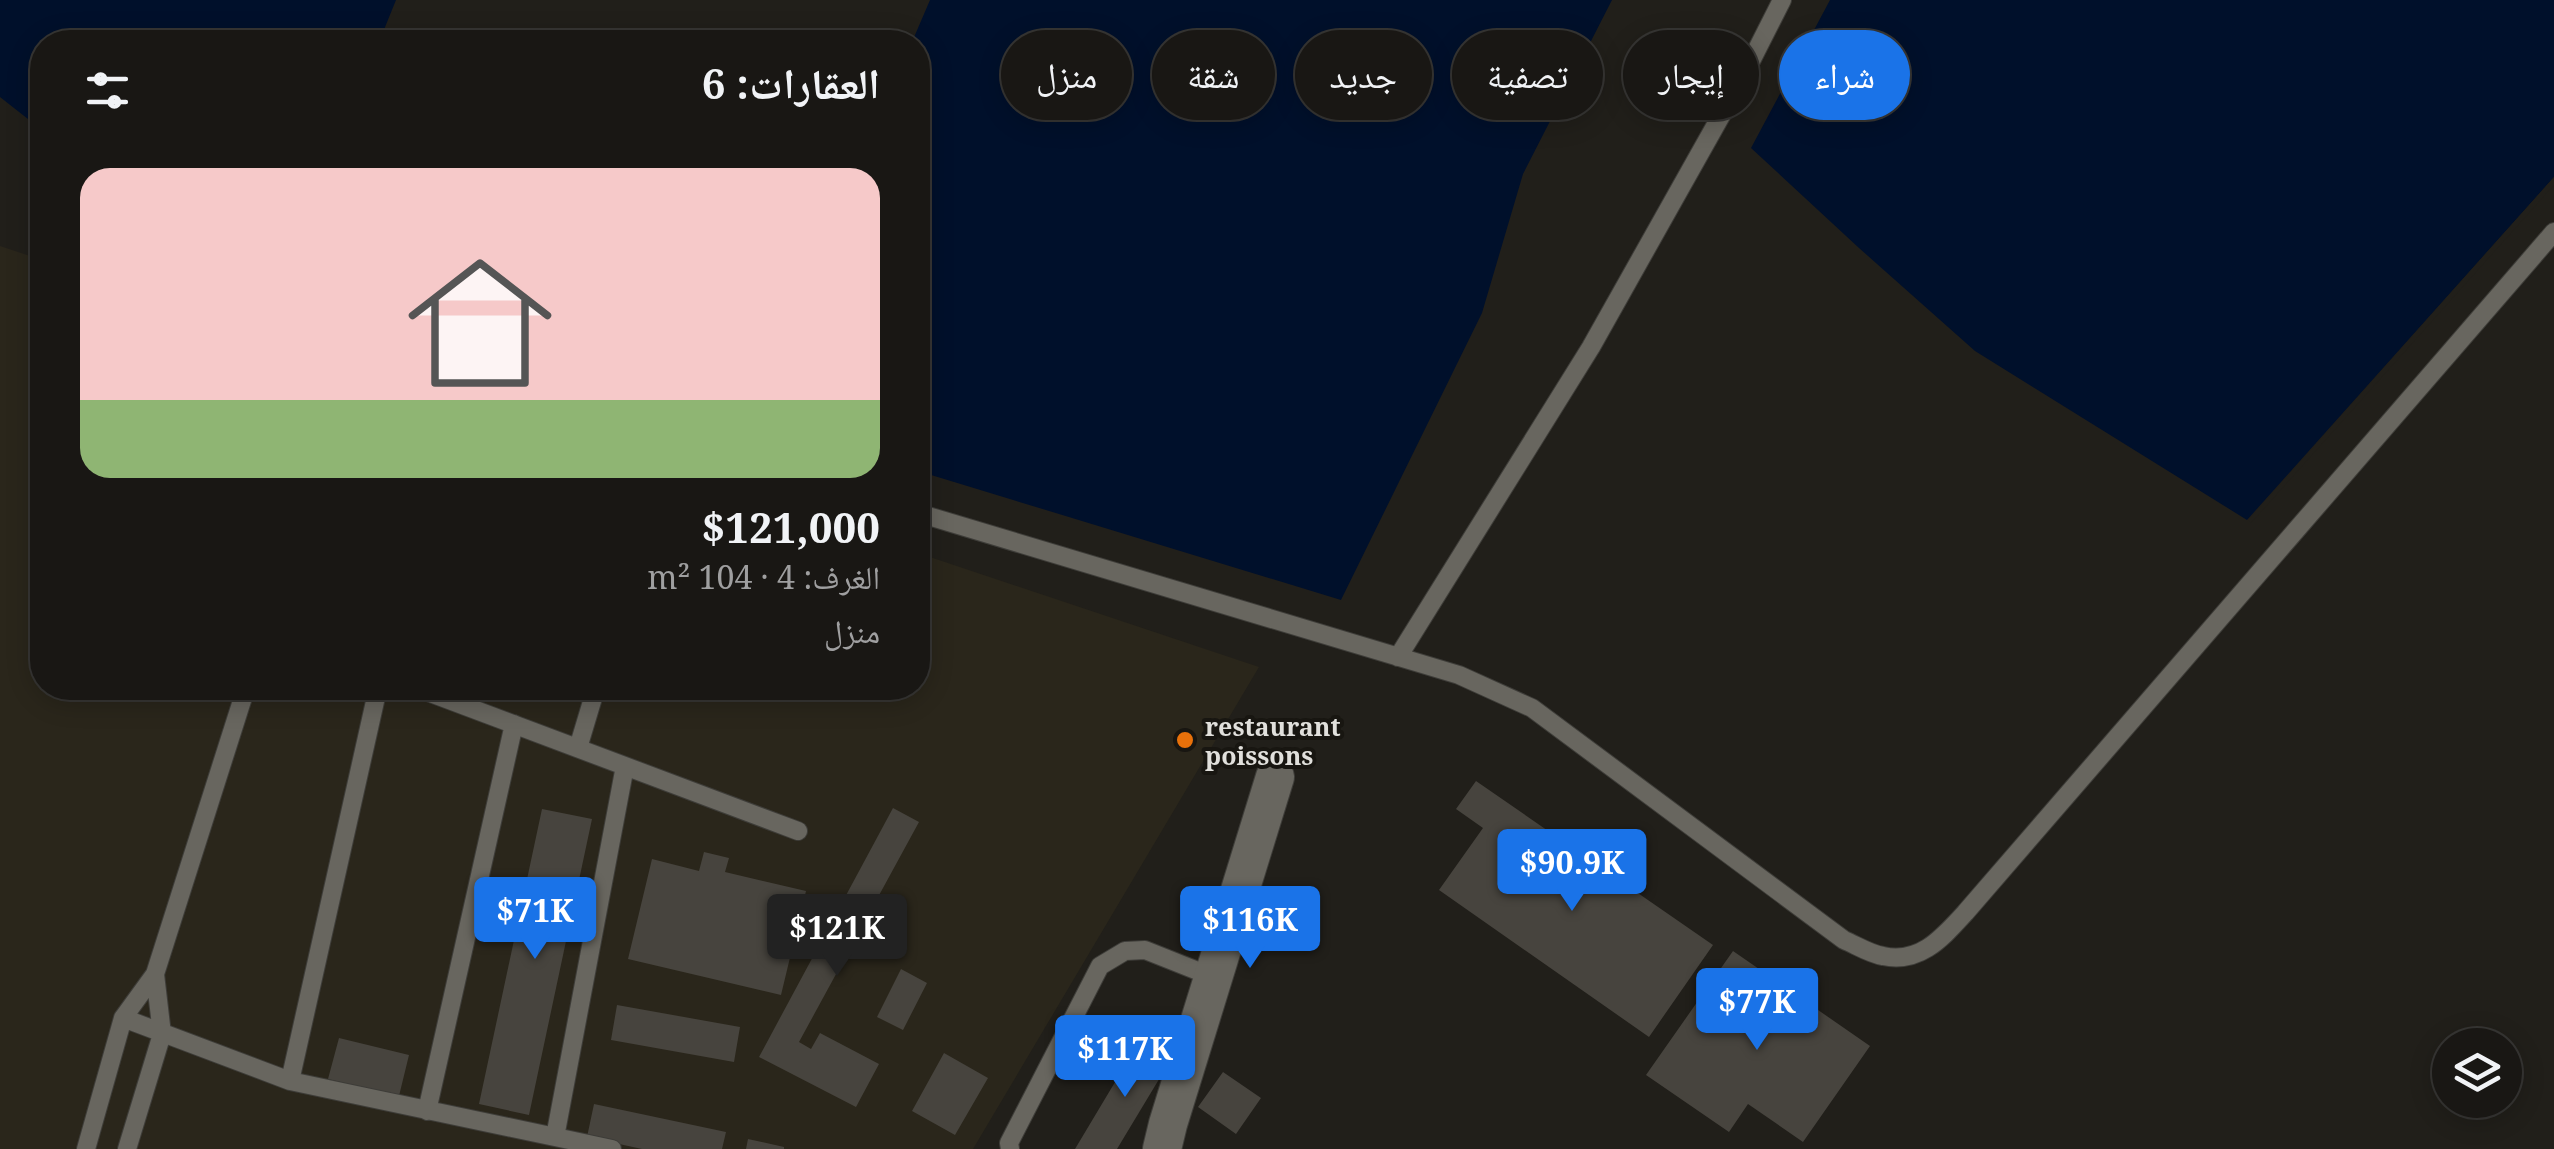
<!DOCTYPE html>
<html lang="ar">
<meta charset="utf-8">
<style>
body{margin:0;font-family:"Noto Serif","Noto Naskh Arabic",serif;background:#262422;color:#f1f3f6;direction:rtl;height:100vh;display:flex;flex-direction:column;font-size:38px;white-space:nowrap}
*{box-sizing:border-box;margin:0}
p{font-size:32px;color:#9f9fa0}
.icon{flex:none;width:55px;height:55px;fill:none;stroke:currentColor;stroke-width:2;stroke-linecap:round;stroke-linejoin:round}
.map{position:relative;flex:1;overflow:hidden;direction:ltr}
.drawer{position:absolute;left:30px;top:30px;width:900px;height:670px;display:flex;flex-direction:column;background:#191714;border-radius:40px;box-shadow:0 5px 25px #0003,0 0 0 2px #373634;direction:rtl}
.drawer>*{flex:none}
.guide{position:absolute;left:960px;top:30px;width:950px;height:90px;direction:rtl;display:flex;gap:20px}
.fabs{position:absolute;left:2432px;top:1028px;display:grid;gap:20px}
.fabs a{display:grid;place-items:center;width:90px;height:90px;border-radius:50%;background:#191714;box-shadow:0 5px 25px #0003,0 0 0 2px #373634;font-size:50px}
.price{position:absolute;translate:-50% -85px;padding:0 22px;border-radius:10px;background:#1a73e8;color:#fff;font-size:32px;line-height:65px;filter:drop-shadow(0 2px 5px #0008)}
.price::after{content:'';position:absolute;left:50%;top:60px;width:30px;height:22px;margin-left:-15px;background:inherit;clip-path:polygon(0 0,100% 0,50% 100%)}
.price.current{background:#222;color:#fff}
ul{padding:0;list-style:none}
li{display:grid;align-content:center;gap:20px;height:530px;padding:0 50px}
li span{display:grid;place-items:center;height:310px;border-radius:30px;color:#555}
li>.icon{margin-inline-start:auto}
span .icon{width:180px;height:180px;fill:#fffc;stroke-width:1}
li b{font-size:42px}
h2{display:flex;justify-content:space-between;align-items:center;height:120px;padding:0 50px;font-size:42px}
.tag{padding:0 35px;border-radius:45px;background:#191714;box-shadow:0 5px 25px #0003,0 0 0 2px #373634;font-size:35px;line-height:90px}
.tag.current{background:#1a73e8;color:#fff}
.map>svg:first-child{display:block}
.built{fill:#2a261b}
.water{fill:#00102b}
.pier{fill:#211f1a}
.building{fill:#47443e}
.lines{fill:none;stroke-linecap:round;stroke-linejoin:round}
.service-casing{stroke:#3e3d39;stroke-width:20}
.minor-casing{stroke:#3e3d39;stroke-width:40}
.service{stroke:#68665f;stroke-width:18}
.minor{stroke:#68665f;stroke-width:38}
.food-dot{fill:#e8710a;stroke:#181611;stroke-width:4}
.labels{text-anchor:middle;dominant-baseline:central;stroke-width:8;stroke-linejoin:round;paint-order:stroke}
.poi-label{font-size:25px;font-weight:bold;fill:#e1e0dc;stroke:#181611;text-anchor:start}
</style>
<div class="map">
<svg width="2554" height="1149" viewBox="0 0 2554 1149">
<rect width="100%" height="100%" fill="#211f1a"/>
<!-- built -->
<path class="built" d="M0,246l42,14v428h876v-135l341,114 -286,482h-973z"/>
<!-- water -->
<path class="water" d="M0,0h396l-17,42h-337v88l-42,-33z
M930,0h682l-89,174 -41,139 -141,287 -423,-129v-429h-6z
M1830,0h724v177l-307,343 -272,-169 -116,-103 -108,-100z"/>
<!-- pier -->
<path class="pier" d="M2554,177v8l-303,338 -3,-3z"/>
<!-- building -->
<path class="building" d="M1476,781l237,164 -64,92 -210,-147 44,-62 -27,-19z
M893,808l26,14 -120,220 12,7 9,-16 59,31 -23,43 -97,-50z
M542,809l50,10 -63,296 -50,-11z
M704,852l25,6 -4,14 81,19 -25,104 -153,-36 24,-100 47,12z
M1733,951l137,95 -67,96 -55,-38 -19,28 -83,-57z
M901,969l26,14 -24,47 -26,-13z
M617,1005l123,22 -6,35 -123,-22z
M339,1038l70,17 -10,41 -71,-17z
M1139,1042l31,19 -53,88h-42z
M944,1053l44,25 -33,57 -43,-24z
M1223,1072l38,26 -25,36 -38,-27z
M594,1104l132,28 -4,17h-80l-55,-12z
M748,1139l36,8v2h-38z"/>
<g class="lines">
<!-- service casing -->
<g class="service-casing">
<path id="service" d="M918,513l541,162 73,33 312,232c12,5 26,14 39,16 37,8 59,-18 82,-43l589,-681
M1398,657l193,-310 154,-274 37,-73
M417,688l381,143
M578,748l18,-60
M123,1018l167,63 322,68
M290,1081l88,-393
M427,1111l87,-387
M555,1137l70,-371
M86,1149l37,-131 32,-44 91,-286
M127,1149l35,-115 -7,-60
M1010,1149l-1,-6 91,-177 25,-15 20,-1 68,27"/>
</g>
<!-- minor casing -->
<g class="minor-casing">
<path id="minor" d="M1162,1149l6,-25 107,-347"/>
</g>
<!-- service -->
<use href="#service" class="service"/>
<!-- minor -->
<use href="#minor" class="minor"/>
</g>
<!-- markers -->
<circle class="food-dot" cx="1185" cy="740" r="10"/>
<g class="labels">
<!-- poi labels -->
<g class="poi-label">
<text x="1205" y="726">restaurant<tspan x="1205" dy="29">poissons</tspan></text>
</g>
</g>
</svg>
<div class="fabs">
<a><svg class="icon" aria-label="layers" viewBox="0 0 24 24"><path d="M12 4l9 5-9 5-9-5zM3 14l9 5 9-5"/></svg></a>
</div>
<b class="price" style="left:1572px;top:914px">$90.9K</b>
<b class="price" style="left:535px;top:962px">$71K</b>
<b class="price" style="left:1250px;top:971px">$116K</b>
<b class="price current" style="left:837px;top:979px">$121K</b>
<b class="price" style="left:1757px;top:1053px">$77K</b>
<b class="price" style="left:1125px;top:1100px">$117K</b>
<div class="guide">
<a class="tag current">شراء</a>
<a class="tag">إيجار</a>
<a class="tag">تصفية</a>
<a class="tag">جديد</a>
<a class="tag">شقة</a>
<a class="tag">منزل</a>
</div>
<section class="drawer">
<h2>العقارات: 6<svg class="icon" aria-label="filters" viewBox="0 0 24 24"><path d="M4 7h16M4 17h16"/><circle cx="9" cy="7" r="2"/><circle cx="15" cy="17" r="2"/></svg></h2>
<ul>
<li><span style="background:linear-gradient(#f6c9c9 75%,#8fb573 0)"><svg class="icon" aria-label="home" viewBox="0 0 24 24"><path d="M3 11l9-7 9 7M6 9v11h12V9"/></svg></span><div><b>$121,000</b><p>الغرف: 4 · 104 m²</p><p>منزل</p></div></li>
</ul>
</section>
</div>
